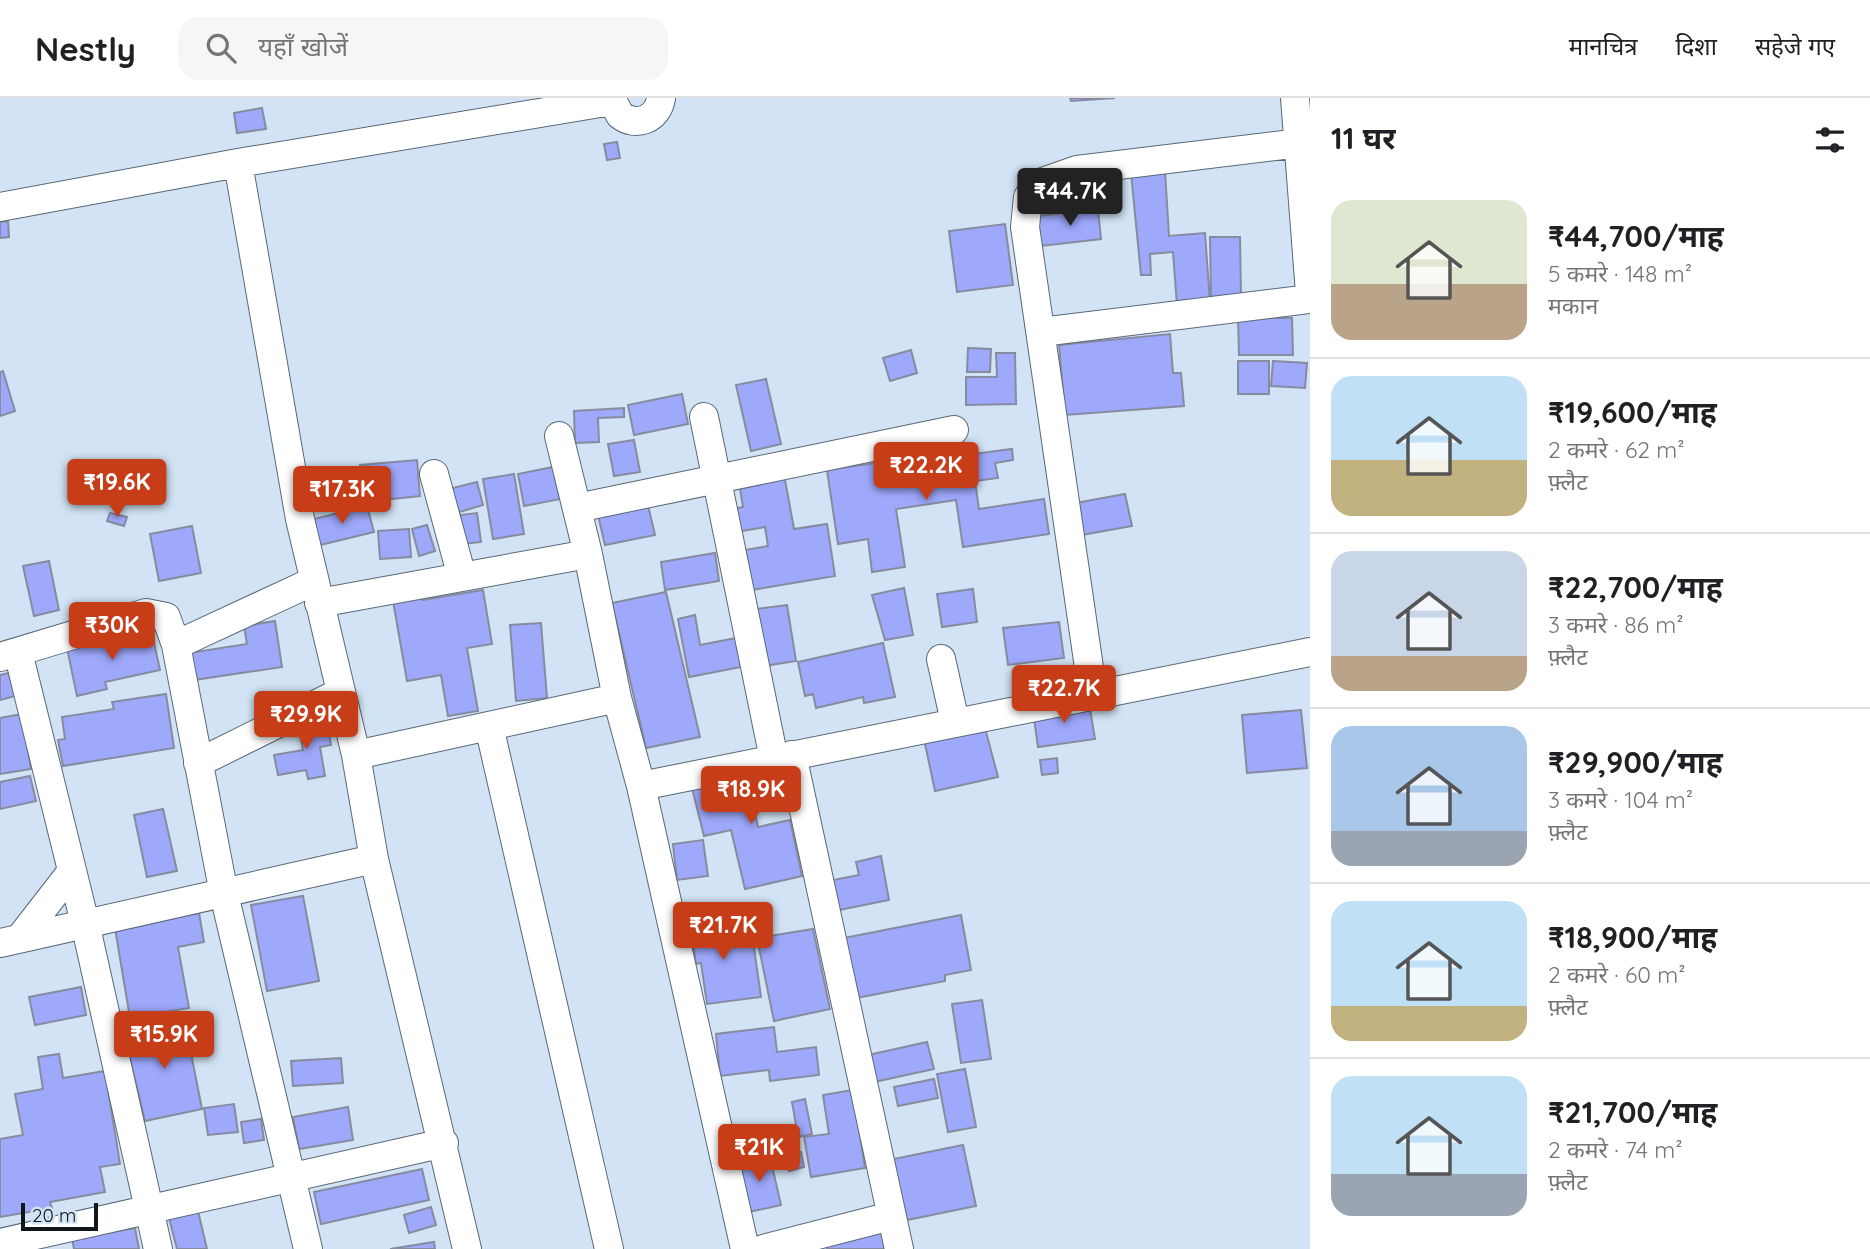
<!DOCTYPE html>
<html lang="hi">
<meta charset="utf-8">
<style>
body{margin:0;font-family:Quicksand,"Noto Sans Devanagari",sans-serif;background:#f6f6f6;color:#202124;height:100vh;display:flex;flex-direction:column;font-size:26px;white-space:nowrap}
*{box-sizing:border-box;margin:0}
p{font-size:23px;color:#757577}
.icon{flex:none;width:38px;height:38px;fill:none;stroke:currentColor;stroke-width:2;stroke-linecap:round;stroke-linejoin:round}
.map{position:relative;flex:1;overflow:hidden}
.side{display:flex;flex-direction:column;background:#fff;width:560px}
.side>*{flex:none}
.scale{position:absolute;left:21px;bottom:18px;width:77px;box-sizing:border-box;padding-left:7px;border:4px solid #10161c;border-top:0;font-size:19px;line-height:24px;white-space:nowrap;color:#10161c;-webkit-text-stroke:5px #d1e3f4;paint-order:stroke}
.price{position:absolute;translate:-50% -60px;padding:0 16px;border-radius:7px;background:#c63d18;color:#fff;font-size:23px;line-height:46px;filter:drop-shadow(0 2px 4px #0008)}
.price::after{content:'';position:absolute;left:50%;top:42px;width:21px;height:16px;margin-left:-10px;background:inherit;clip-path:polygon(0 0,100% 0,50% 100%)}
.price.current{background:#222;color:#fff}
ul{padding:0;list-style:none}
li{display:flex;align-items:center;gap:21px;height:175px;padding:0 21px}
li+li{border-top:2px solid #e0e0e0}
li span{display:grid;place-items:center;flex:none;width:196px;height:140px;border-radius:21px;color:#555}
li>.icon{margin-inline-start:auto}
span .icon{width:84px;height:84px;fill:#fffc;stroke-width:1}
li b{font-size:30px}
h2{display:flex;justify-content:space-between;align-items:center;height:84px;padding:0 21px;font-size:30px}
header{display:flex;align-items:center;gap:42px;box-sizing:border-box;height:98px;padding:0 35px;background:#fff;border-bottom:2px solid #e0e0e0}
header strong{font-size:33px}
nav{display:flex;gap:38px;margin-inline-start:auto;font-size:24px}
.search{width:490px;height:63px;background:#f6f6f6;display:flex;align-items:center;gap:18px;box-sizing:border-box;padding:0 24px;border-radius:21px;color:#757577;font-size:26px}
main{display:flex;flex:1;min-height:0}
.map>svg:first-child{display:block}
.building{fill:#9ea9fc;stroke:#878b9f;stroke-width:2}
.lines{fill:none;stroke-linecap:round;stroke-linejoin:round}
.minor-casing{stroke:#596877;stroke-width:30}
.minor{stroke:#fff;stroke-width:28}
</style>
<header>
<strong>Nestly</strong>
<div class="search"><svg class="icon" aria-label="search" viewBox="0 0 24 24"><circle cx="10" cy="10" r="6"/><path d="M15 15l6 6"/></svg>यहाँ खोजें</div>
<nav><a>मानचित्र</a><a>दिशा</a><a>सहेजे गए</a></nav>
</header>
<main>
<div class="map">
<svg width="1310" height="1151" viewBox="0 0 1310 1151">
<rect width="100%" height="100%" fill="#d1e3f4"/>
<!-- building -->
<path class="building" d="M1070,0h45l-44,3z
M262,10l4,21 -29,4 -3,-20z
M617,44l3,16 -13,2 -3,-16z
M1165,73l4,65 36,-3 5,70 -33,2 -4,-53 -23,2 1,21h-10l-10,-102z
M1098,111l3,30 -60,7 -3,-30z
M8,123l1,16 -9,1v-16z
M1005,126l8,61 -56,7 -8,-61z
M1210,139h30l1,59 -30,1z
M1238,220h54l1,37h-54z
M1170,236l3,39h8l3,33 -119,9 -6,-70z
M968,250l23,1 -1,23h-23z
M911,252l6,23 -27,8 -7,-23z
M996,255h19l1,51 -50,1v-28h31z
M1238,263h31v33h-31z
M1273,263l34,2 -2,25 -34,-2z
M3,273l12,40 -15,5v-44z
M766,281l15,65 -30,7 -15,-66z
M682,296l6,30 -54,11 -6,-30z
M624,310v9l-26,1 1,24 -24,1 -1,-32z
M634,342l6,32 -26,4 -6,-32z
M973,351l1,5 38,-5 1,11 -18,3 3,15 -23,3 4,28 65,-10 5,35 -86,13 -7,-47 -60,9 9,58 -33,5 -4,-33 -30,5 -11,-74z
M417,362l3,36 -56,6 -4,-37z
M553,369l7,32 -36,7 -6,-32z
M514,376l10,60 -31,5 -10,-60z
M784,376l10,55 33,-5 8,52 -83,14 -7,-40 23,-4 -3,-19 -29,5 -4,-23 11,-2 -4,-25z
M477,384l6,23 -27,8 -7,-24z
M1125,396l7,32 -56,10 -6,-32z
M647,403l8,34 -50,10 -8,-34z
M367,408l7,26 -58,14 -6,-26z
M110,415l17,4 -3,9 -17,-5z
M477,415l4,29 -17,2 -4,-29z
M427,427l8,26 -16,5 -7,-27z
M192,428l9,47 -42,8 -9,-47z
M409,431l2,28 -31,2 -2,-28z
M715,455l4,28 -54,9 -4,-28z
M49,463l10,49 -25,6 -11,-50z
M904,490l9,47 -28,5 -13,-45z
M973,491l4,33 -35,5 -5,-33z
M483,492l9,54 -25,4 11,63 -30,5 -7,-41 -34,6 -14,-80 28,-5 1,4z
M666,494l34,145 -54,11 -34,-145z
M787,507l9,56 -32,5 -8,-57z
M695,517l5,30 36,-7 5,29 -52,10 -11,-58z
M275,523l7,46 -88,13 -5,-27 58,-9 -3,-18z
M1059,524l5,36 -56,7 -5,-37z
M541,525l6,75 -31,3 -6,-76z
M152,535l8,37 -55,12 2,7 -30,7 -10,-48z
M883,545l12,54 -31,6 -1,-6 -47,11 -3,-14 -8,2 -7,-34z
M9,575l6,23 -15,4v-25z
M166,596l8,54 -111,18 -5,-26 7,-1 -3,-22 52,-8 -2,-7z
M1089,605l6,36 -57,8 -5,-36z
M1301,612l6,58 -60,5 -5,-58z
M22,616l9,55 -31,5v-56z
M321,619l2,12 5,-1 3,17 -11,2 5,29 -17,3 -2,-9 -28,5 -4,-20 29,-5 -5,-29z
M985,630l13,49 -63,14 -11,-52z
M1057,660l1,15 -16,2 -2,-15z
M778,672l9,32 -33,7 4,18 32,-7 12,56 -57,13 -14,-59 -27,6 -12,-48z
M30,678l6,25 -36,8v-27z
M163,711l14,62 -30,6 -13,-62z
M703,742l5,36 -31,4 -4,-36z
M881,758l8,44 -55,11 -6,-30 31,-6 -3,-13z
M303,798l16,85 -52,10 -16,-86z
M715,811l4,36 34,-4 8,56 -54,7 -6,-41 -5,1 -7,-52z
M199,815l5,29 -26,5 11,61 -59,10 -15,-90z
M961,817l10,55 -26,5v6l-89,17 -12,-60z
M813,831l17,80 -56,12 -17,-83z
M81,889l5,28 -51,10 -6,-28z
M982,902l9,59 -30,4 -9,-59z
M185,925l17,86 -57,12 -21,-87z
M774,929l3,25 39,-5 3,28 -49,6 -1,-11 -49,6 -4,-42z
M927,944l7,27 -60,13 -6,-27z
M59,956l4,24 42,-7 15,93 -20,3 5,25 -55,10 2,6 -52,9v-78l23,-4 -8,-41 28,-5 -5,-32z
M341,960l2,25 -50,3 -2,-25z
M965,971l11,58 -28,5 -11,-58z
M934,981l4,19 -40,8 -4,-19z
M853,992l12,78 -54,9 -7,-40 25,-3 -6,-39z
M805,1001l7,35 -14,3 -6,-35z
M234,1006l4,28 -30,3 -4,-27z
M348,1009l5,33 -54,9 -6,-32z
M261,1021l3,21 -20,3 -3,-21z
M794,1030l4,19 -14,4 -5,-20z
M963,1047l13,61 -74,15 -13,-61z
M801,1054l3,15 -15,4 -3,-16z
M770,1059l11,48 -32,7 -11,-48z
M422,1071l7,31 -108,24 -7,-32z
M431,1109l5,18 -27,8 -5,-18z
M198,1113l9,38h-30l-8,-31z
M883,1128l5,23h-61l-2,-12z
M135,1130l4,21h-65l-2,-10z
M434,1144l1,7h-45z"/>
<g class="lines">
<!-- minor casing -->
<g class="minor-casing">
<path id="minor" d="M611,0l9,17c16,13 38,4 41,-17
M1295,0l15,195
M238,65l62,356 56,236
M0,109l238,-44 374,-62
M1041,234l269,-33
M704,319l70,342
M559,338l29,118 29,144
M434,376l28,103
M577,410l377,-78
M319,505l269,-49
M176,547l138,-64
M18,554l67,271 73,326
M0,559l146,-44 20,4 10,28 48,249 84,355
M941,561l14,63
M1093,597l-68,-468 3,-30 12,-14 37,-13 223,-27
M489,628l120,523
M792,657l107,494
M198,665l143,-71
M641,688l104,463
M374,761l-18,-104 261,-57 24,88 669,-134
M20,840l52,-67
M0,845l374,-84 93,390
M0,1145l444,-100
M763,1151l128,-33"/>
</g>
<!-- minor -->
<use href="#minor" class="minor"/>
</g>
</svg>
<div class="scale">20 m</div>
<b class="price current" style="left:1070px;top:130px">₹44.7K</b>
<b class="price" style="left:926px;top:404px">₹22.2K</b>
<b class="price" style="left:117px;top:421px">₹19.6K</b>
<b class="price" style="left:342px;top:428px">₹17.3K</b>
<b class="price" style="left:112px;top:564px">₹30K</b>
<b class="price" style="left:1064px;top:627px">₹22.7K</b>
<b class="price" style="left:306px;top:653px">₹29.9K</b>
<b class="price" style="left:751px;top:728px">₹18.9K</b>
<b class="price" style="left:723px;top:864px">₹21.7K</b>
<b class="price" style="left:164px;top:973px">₹15.9K</b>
<b class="price" style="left:759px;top:1086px">₹21K</b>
</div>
<section class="side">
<h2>11 घर<svg class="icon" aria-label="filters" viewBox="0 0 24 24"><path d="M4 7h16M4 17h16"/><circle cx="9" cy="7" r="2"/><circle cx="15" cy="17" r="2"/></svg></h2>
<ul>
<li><span style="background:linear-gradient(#dfe7d0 60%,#b9a48a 0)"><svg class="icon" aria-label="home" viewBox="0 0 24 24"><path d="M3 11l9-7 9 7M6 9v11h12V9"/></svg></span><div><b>₹44,700/माह</b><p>5 कमरे · 148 m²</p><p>मकान</p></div></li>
<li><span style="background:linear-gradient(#bfe0f5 60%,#c2b280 0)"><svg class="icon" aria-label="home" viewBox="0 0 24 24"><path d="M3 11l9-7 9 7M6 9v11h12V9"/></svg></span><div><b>₹19,600/माह</b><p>2 कमरे · 62 m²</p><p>फ़्लैट</p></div></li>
<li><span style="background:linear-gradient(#c9d6e8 75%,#b9a48a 0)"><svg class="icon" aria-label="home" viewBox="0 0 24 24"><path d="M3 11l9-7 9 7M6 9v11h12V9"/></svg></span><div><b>₹22,700/माह</b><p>3 कमरे · 86 m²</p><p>फ़्लैट</p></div></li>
<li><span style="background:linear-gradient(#a9c7e8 75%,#9aa5b1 0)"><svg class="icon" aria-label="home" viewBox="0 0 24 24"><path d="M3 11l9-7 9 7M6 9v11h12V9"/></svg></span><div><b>₹29,900/माह</b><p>3 कमरे · 104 m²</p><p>फ़्लैट</p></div></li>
<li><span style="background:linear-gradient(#bfe0f5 75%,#c2b280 0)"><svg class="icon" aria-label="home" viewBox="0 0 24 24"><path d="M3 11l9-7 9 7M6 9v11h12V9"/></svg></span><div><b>₹18,900/माह</b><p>2 कमरे · 60 m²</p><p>फ़्लैट</p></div></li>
<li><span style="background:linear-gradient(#bfe0f5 70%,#9aa5b1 0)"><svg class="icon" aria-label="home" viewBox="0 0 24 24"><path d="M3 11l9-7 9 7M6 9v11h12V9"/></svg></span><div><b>₹21,700/माह</b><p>2 कमरे · 74 m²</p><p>फ़्लैट</p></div></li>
</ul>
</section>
</main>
